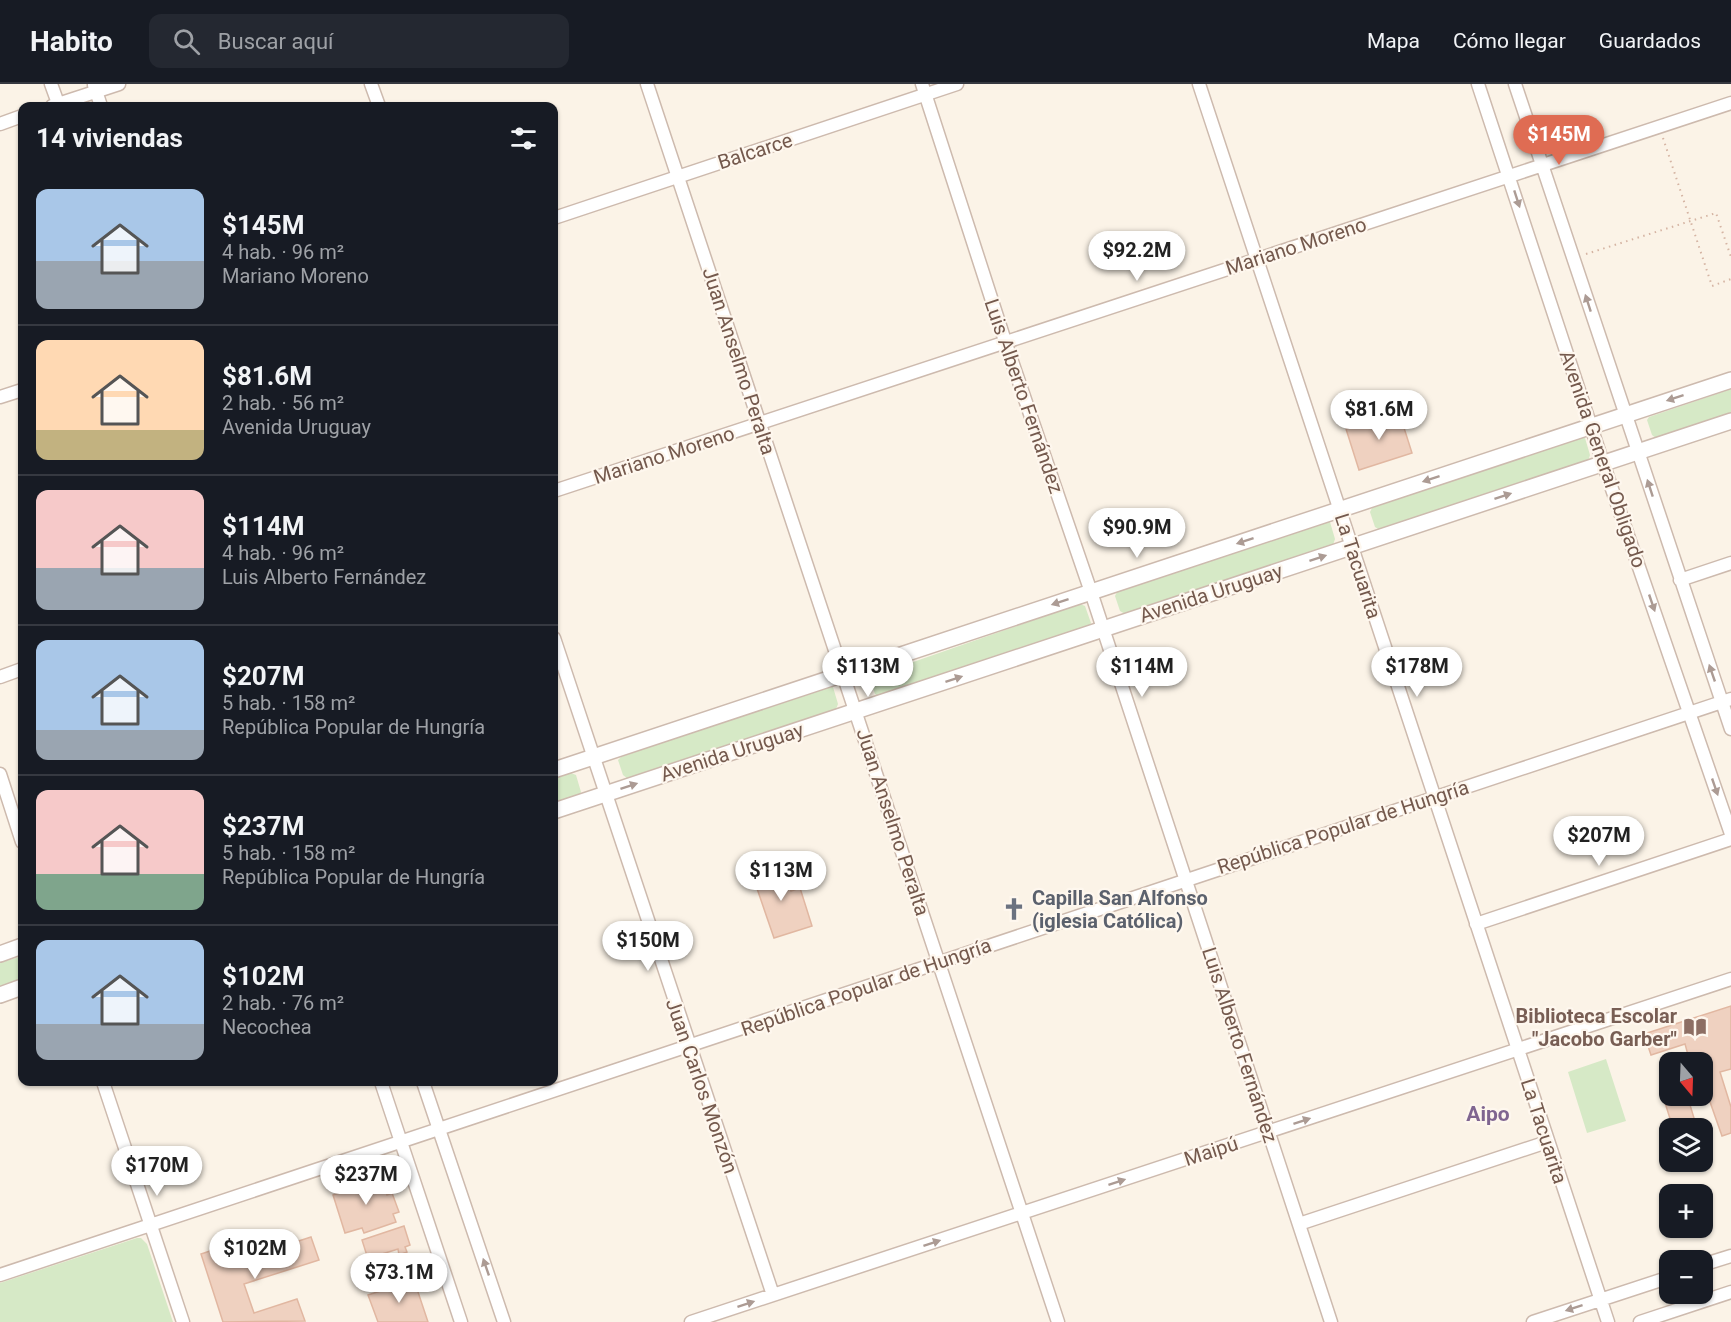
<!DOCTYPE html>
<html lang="es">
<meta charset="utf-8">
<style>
body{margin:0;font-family:Roboto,sans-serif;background:#242831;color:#f1f3f6;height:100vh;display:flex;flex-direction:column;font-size:22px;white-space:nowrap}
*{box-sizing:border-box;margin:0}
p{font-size:20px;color:#9ea1a6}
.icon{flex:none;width:33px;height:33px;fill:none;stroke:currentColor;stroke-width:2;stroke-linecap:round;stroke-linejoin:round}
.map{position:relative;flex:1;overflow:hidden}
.drawer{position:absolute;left:18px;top:18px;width:540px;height:984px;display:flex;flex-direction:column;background:#171b24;border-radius:12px;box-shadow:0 2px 4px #0004}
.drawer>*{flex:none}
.needle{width:39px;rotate:161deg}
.tools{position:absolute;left:1659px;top:968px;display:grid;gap:12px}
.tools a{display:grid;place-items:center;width:54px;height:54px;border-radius:12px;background:#171b24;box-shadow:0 2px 4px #0004;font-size:30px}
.price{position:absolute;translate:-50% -51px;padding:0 14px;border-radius:21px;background:#fff;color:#222;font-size:20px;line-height:39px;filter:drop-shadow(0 2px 3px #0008)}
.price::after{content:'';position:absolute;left:50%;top:36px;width:18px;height:14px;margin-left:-9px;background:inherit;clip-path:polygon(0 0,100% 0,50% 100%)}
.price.on{background:#df6c53;color:#fff}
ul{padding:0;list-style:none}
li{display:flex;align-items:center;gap:18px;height:150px;padding:0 18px}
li+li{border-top:2px solid #363941}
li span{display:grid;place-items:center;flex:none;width:168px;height:120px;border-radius:12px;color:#555}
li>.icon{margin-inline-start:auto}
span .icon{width:72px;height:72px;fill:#fffc;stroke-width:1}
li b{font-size:26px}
h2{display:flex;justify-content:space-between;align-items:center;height:72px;padding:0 18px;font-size:26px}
header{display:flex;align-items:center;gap:36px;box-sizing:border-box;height:84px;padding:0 30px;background:#171b24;border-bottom:2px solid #363941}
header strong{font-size:28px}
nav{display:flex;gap:33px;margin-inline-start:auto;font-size:21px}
.search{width:420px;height:54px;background:#242831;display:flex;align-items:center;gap:15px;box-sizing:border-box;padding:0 21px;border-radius:12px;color:#9ea1a6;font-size:22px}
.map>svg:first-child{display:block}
.green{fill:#d6e9c6}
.building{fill:#efd1c0;stroke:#e1b7a1;stroke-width:1.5}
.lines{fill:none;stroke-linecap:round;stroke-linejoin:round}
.minor-casing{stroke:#cdbaae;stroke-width:15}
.tertiary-casing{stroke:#cdbaae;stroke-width:18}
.path{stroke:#d5b4a3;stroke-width:2;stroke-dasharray:1.5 4.5;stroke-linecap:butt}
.minor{stroke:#fff;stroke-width:12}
.tertiary{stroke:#fff;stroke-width:15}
.oneway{fill:#ac9b94}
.labels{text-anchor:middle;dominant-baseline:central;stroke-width:4.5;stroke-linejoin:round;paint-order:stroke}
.street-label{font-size:20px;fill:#74594d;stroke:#fef7ee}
.worship-label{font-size:20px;font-weight:bold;fill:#5b616d;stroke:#fef7ee;text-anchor:start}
.education-label{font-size:20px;font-weight:bold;fill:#785e54;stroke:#fef7ee;text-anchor:end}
.neighbourhood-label{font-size:21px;font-weight:bold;fill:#7f6590;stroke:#fef7ee}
</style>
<header>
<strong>Habito</strong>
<div class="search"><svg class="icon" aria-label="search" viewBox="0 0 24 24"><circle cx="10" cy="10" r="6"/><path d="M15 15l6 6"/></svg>Buscar aquí</div>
<nav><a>Mapa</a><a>Cómo llegar</a><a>Guardados</a></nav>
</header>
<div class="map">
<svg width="1731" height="1238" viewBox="0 0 1731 1238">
<rect width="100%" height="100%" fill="#fbf3e7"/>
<!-- green -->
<path class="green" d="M1731,305v25l-74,25 -5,-4 -5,-15 2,-3z
M1580,353l5,1 5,17 -2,6 -208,69 -5,-3 -5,-15 2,-4z
M1324,437l6,1 5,17 -2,6 -208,69 -5,-3 -5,-15 2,-4z
M1080,520l5,2 6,17 -3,5 -207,70 -6,-4 -5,-15 3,-3z
M827,601l6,2 5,17 -2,5 -208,70 -5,-4 -5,-15 3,-3z
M571,689l5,2 5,17 -2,5 -25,9v-27z
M22,872v26l-22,8v-27z
M1606,975l20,62 -39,12 -19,-61z
M137,1154h4l6,6 26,78h-173v-39z"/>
<!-- building -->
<path class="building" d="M1399,328l13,41 -53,17 -13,-41z
M782,780l9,27 9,-3 12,38 -38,12 -22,-64z
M1731,922v63l-11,3 11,35v26l-9,3 -20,-57v-17h-12l-5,-18 -34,11 -7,-21z
M1670,1000v11h17l10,33h-24l-13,-41z
M1702,1060l6,16 -22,7 -2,-6h18z
M362,1093l2,8 18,-6 5,16 5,-2 7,19 -6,2 3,8 -32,11 -2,-5 -17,5 -12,-38 16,-5 -3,-8z
M404,1142l6,19 -5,2 2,5 -8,3 -1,-6 -16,5 2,6 -8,2 -2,-5 -6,2 -6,-19z
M311,1153l8,23 -75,24 10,29 43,-14 8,22 -82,1 -22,-68 30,-10 6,17z
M414,1196l14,42h-50l-10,-27z"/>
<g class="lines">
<!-- minor casing -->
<g class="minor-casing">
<path id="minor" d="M51,0l8,22
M371,0l8,22
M647,0l411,1238
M922,0l83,257 86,251 240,730
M1199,0l409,1238
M1478,0l125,379 128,371
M1515,0l216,645
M94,1l7,21
M52,22l67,-22
M0,40l22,-8
M554,134l403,-134
M0,313l22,-7
M554,407l1177,-388
M1680,496l51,-17
M554,554l219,657
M0,593l22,-8
M0,690l22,68
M1476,840l255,-85
M103,998l80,240
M381,998l80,240
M423,998l81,240
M1299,1140l248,-82
M1702,1181l29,-9
M0,1191l1731,-576
M691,1238l1040,-343
M1533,1238l137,-45
M1640,1238l91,-30"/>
</g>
<!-- tertiary casing -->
<g class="tertiary-casing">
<path id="tertiary" d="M554,686l1177,-390
M554,727l1177,-390
M0,870l22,-8
M0,911l22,-8"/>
</g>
<!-- path -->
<path class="path" d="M1663,54l49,148 19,-7
M1586,170l130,-41 15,44"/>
<!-- minor -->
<use href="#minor" class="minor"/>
<!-- tertiary -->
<use href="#tertiary" class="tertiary"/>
</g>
<!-- one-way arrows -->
<defs><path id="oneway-solid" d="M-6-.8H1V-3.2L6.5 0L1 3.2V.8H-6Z" transform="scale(1.5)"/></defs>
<g class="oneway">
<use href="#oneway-solid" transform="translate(1517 115) rotate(72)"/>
<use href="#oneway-solid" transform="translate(1588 219) rotate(-108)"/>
<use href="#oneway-solid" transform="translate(1675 314) rotate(162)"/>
<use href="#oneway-solid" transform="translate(1431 395) rotate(162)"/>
<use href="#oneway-solid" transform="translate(1650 404) rotate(-108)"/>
<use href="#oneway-solid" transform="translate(1503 412) rotate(-18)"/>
<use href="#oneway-solid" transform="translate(1245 457) rotate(162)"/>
<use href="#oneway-solid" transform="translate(1318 474) rotate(-18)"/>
<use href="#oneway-solid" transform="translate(1060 518) rotate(162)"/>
<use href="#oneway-solid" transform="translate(1652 519) rotate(71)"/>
<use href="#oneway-solid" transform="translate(1712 589) rotate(-109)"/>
<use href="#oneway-solid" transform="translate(954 595) rotate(-18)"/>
<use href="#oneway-solid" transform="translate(629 702) rotate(-18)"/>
<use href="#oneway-solid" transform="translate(1715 703) rotate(71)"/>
<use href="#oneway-solid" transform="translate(1302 1037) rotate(-18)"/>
<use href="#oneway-solid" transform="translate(1117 1098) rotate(-18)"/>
<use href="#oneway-solid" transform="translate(932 1159) rotate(-18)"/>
<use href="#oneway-solid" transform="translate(486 1183) rotate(-109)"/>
<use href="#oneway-solid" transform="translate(746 1220) rotate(-18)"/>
<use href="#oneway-solid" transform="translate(1574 1224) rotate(162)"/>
</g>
<!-- icons -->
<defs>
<g id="church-bare" transform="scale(1.8)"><path d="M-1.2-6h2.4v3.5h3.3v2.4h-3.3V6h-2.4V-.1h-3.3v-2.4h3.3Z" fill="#6b7280" stroke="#fef7ee" stroke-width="2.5" paint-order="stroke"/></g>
<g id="library-bare" transform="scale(1.8)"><path d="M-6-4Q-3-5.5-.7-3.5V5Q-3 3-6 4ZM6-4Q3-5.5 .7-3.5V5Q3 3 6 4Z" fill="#8d6e63" stroke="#fef7ee" stroke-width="2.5" paint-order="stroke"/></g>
</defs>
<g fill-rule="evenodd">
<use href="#church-bare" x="1014" y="825"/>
<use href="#library-bare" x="1695" y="943"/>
</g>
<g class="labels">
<!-- street labels -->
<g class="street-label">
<text transform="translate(755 67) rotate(-18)">Balcarce</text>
<text transform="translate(1296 162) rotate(-18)">Mariano Moreno</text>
<text transform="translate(739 277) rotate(72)">Juan Anselmo Peralta</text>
<text transform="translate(1024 312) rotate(71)">Luis Alberto Fernández</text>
<text transform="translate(664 371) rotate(-18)">Mariano Moreno</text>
<text transform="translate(1603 375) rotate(71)">Avenida General Obligado</text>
<text transform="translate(1358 482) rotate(72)">La Tacuarita</text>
<text transform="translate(1211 509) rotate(-18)">Avenida Uruguay</text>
<text transform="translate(732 668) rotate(-18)">Avenida Uruguay</text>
<text transform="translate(893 738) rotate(72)">Juan Anselmo Peralta</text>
<text transform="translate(1343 743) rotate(-18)">República Popular de Hungría</text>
<text transform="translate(866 903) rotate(-19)">República Popular de Hungría</text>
<text transform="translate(1240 961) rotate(72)">Luis Alberto Fernández</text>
<text transform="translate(702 1002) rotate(71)">Juan Carlos Monzón</text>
<text transform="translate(1544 1047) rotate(72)">La Tacuarita</text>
<text transform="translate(1211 1067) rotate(-18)">Maipú</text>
</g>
<!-- worship labels -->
<g class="worship-label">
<text x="1032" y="814">Capilla San Alfonso<tspan x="1032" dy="23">(iglesia Católica)</tspan></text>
</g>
<!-- education labels -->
<g class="education-label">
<text x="1677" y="932">Biblioteca Escolar<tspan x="1677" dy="23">"Jacobo Garber"</tspan></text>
</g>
<!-- neighbourhood labels -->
<g class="neighbourhood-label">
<text x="1488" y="1030">Aipo</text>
</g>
</g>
</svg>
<div class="tools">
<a><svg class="needle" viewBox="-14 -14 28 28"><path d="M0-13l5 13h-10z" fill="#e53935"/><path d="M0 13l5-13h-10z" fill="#9ea1a6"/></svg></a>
<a><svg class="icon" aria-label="layers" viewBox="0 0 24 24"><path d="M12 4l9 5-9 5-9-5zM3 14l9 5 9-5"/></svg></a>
<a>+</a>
<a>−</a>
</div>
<b class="price on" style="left:1559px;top:82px">$145M</b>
<b class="price" style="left:1137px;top:198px">$92.2M</b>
<b class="price" style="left:1379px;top:357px">$81.6M</b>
<b class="price" style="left:1137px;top:475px">$90.9M</b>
<b class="price" style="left:868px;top:614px">$113M</b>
<b class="price" style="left:1142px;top:614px">$114M</b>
<b class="price" style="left:1417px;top:614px">$178M</b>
<b class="price" style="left:1599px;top:783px">$207M</b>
<b class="price" style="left:781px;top:818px">$113M</b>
<b class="price" style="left:648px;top:888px">$150M</b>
<b class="price" style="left:157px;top:1113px">$170M</b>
<b class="price" style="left:366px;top:1122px">$237M</b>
<b class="price" style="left:255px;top:1196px">$102M</b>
<b class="price" style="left:399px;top:1220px">$73.1M</b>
<section class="drawer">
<h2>14 viviendas<svg class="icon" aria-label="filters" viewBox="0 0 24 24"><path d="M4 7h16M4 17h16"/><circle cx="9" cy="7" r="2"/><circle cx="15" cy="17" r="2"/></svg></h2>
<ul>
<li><span style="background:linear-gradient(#a9c7e8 60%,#9aa5b1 0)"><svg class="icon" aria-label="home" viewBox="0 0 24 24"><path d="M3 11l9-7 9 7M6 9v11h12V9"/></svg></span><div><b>$145M</b><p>4 hab. · 96 m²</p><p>Mariano Moreno</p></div></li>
<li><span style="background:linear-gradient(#ffd9b3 75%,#c2b280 0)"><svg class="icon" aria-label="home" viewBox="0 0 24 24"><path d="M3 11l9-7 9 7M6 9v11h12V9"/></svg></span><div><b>$81.6M</b><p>2 hab. · 56 m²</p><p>Avenida Uruguay</p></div></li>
<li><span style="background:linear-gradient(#f6c9c9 65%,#9aa5b1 0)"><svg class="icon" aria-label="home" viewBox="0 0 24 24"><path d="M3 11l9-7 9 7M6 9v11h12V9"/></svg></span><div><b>$114M</b><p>4 hab. · 96 m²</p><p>Luis Alberto Fernández</p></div></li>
<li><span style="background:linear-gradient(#a9c7e8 75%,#9aa5b1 0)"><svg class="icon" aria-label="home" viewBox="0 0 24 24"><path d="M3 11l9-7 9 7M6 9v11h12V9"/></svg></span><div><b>$207M</b><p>5 hab. · 158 m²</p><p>República Popular de Hungría</p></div></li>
<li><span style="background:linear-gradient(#f6c9c9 70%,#7fa58c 0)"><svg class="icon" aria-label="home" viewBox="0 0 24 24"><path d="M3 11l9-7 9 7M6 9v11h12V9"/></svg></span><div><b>$237M</b><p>5 hab. · 158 m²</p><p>República Popular de Hungría</p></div></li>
<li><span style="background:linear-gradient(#a9c7e8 70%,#9aa5b1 0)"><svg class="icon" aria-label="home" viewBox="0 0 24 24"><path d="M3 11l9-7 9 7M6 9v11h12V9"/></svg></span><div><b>$102M</b><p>2 hab. · 76 m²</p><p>Necochea</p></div></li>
</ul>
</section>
</div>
